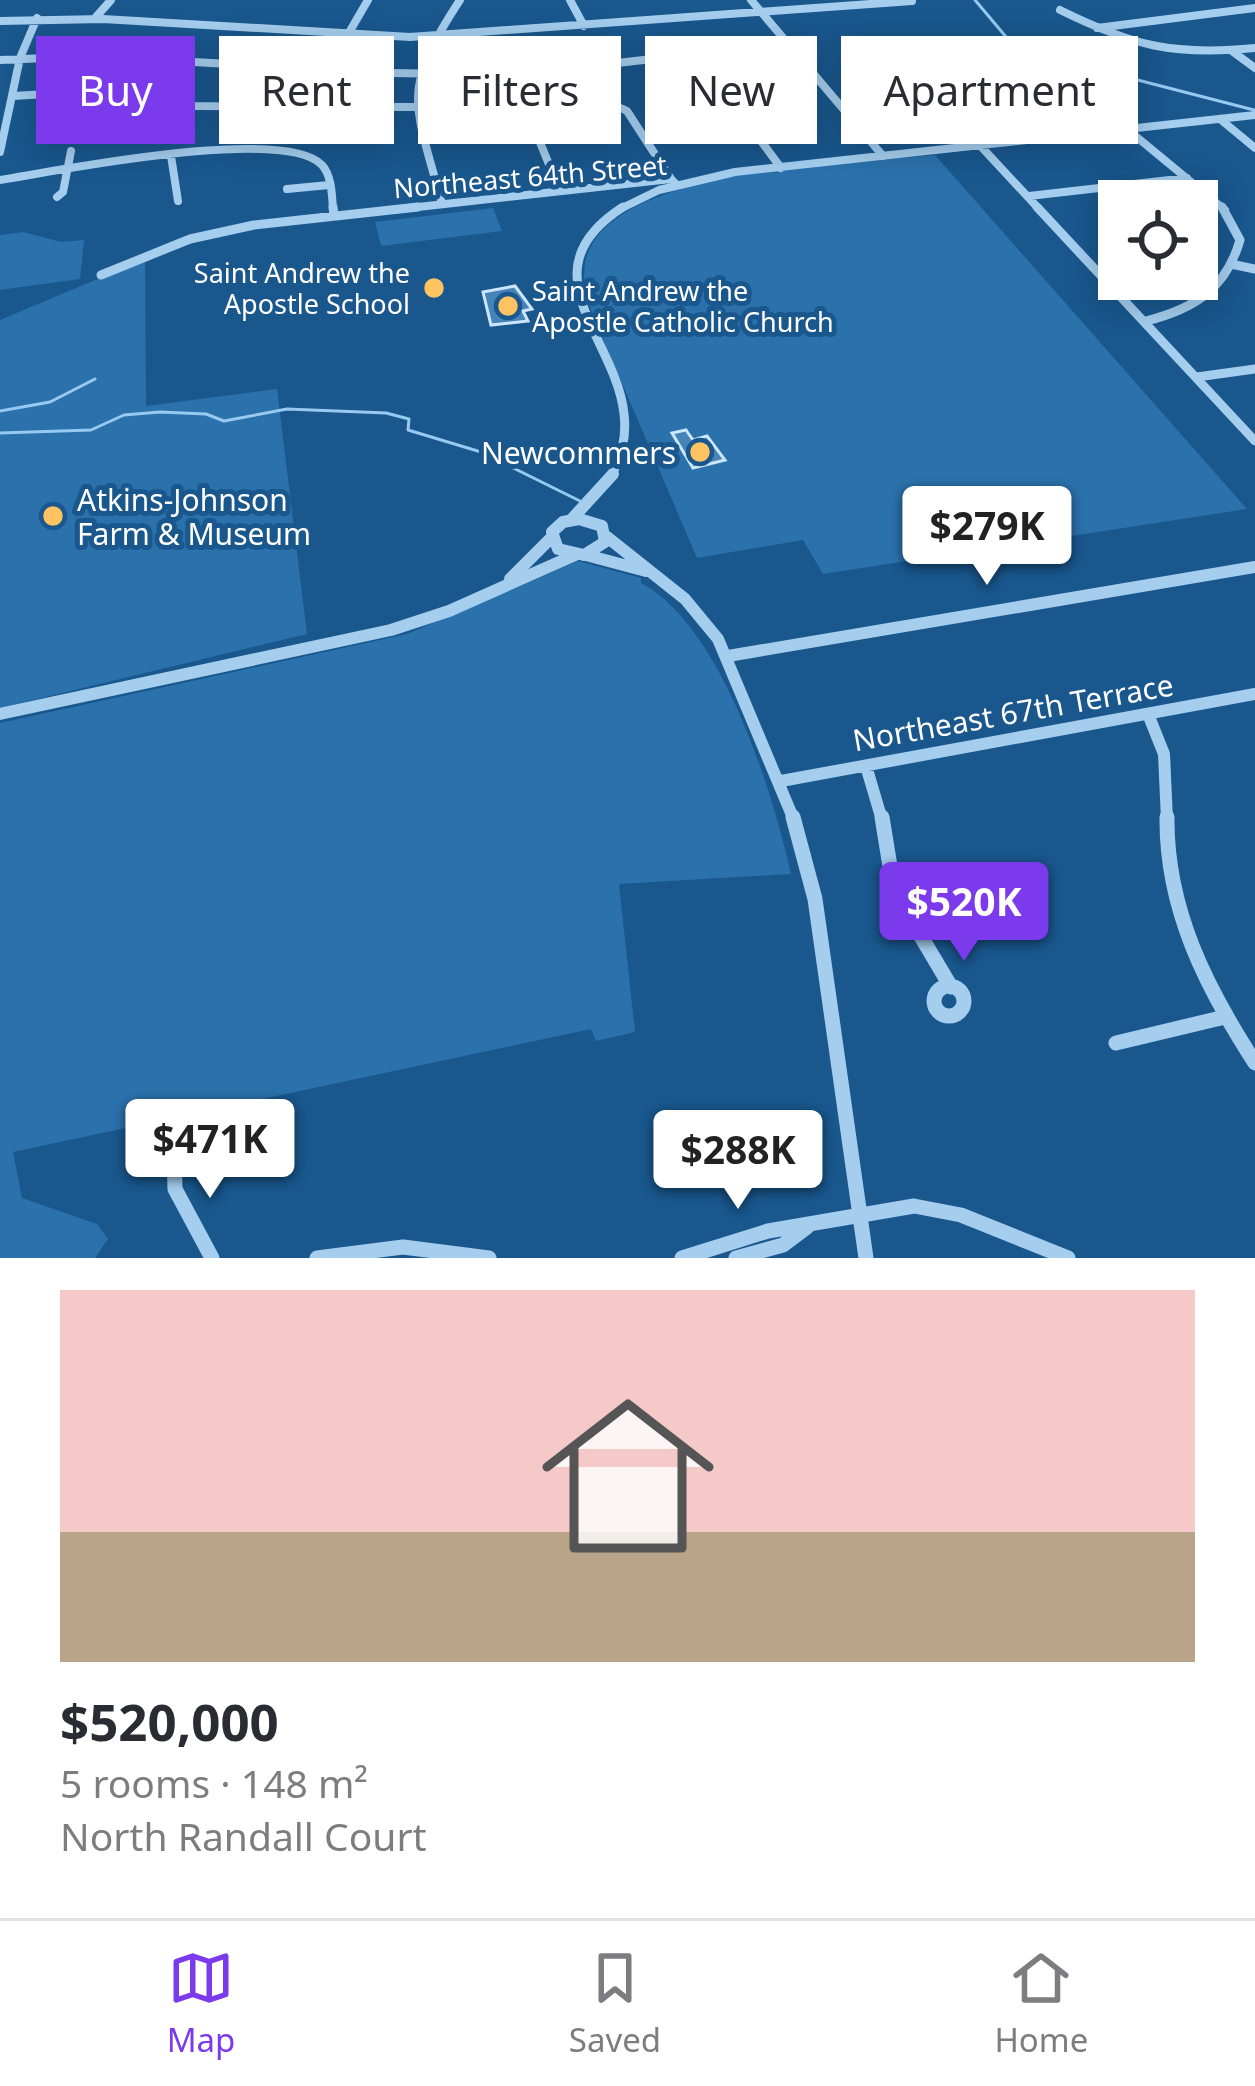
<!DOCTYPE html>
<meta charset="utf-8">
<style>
body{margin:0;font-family:"Noto Sans",sans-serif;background:#f2f2f3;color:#2b2b33;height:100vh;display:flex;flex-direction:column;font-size:45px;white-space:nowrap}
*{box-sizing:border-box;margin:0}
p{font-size:39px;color:#7c7c81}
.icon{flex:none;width:66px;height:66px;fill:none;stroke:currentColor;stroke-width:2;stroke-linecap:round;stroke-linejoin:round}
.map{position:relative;height:1258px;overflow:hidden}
.drawer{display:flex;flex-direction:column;background:#fff;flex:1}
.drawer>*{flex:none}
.top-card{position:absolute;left:36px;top:36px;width:1185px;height:108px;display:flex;gap:24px}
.tools{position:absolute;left:1098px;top:180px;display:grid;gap:24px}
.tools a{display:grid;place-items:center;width:120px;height:120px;border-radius:0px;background:#fff;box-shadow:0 6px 30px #0003;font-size:60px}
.price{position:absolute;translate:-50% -102px;padding:0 27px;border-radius:12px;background:#fff;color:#222;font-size:39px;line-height:78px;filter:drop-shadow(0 3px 6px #0008)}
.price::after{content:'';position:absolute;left:50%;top:72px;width:36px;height:27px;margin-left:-18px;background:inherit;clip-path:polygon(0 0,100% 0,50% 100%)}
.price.active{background:#7c3aed;color:#fff}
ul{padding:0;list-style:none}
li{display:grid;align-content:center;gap:24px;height:636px;padding:0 60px}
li+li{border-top:3px solid #e1e1e2}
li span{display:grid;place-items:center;height:372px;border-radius:0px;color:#555}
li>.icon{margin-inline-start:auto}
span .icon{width:216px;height:216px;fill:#fffc;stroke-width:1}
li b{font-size:51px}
.chip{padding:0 42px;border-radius:0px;background:#fff;box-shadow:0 6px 30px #0003;font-size:42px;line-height:108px}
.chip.active{background:#7c3aed;color:#fff}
.menu{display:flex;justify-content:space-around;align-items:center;height:168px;border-top:3px solid #e1e1e2;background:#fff;font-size:33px;color:#7c7c81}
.menu a{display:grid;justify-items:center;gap:6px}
.menu .active{color:#7c3aed}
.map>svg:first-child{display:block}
.green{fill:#2b71ac}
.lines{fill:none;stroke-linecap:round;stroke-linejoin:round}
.stream{stroke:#97c9f1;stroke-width:3}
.building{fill:#4583b8;stroke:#cbe5fa;stroke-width:3}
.minor-far3{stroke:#a4cdee;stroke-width:8}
.minor-far2{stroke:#a4cdee;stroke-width:9}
.minor-far1{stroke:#a4cdee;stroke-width:12}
.minor{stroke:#a4cdee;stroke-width:15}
.poi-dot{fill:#ffc362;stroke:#19578d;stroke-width:4.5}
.labels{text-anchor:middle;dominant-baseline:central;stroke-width:10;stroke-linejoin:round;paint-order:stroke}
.far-street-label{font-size:27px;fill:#fff;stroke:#19578d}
.far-poi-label{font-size:27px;fill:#fff;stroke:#19578d;text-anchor:end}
.poi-label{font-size:30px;fill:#fff;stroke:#19578d;text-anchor:end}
.street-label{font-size:30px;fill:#fff;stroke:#19578d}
</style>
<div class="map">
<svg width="1255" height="1258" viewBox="0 0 1255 1258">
<rect width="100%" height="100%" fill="#19578d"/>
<!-- green -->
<path class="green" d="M935,155l312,354 -424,65 -20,-34 -106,18 -105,-245c-5,-18 -11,-35 -6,-54 25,-93 269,-96 349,-104z
M493,208l9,23 -121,15 -6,-24z
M23,232l38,10 23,-2 -4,39 -80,11v-55z
M145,259l1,147 131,-17 30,245 -307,74v-388z
M578,561l63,17v5c80,42 131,206 150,291l-172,10 16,148 -39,9 -5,-12 -578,123 9,46 75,26 11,15 -13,19h-95v-535l407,-89z"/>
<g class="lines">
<!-- stream -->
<path class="stream" d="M975,0l32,38 88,31 159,41
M0,411l50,-9 45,-23
M0,433l91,-3 33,-15 36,-3 46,2 18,7 63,-12 99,4 23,6 -1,11 73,22 101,50"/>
</g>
<!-- building -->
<path class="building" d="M515,286l17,23 -9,2 5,10 -37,4 -8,-33z
M686,430l7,10 14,-4 18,24 -32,8 -21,-35z"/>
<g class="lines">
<!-- minor-far3 -->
<path class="minor-far3" d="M570,0l14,26
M751,0l132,156
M1060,10c73,36 113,46 195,38
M96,17l15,-17
M0,21l103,-2 307,18 502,-36
M1097,28l158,-20
M347,36l21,-36
M886,44l154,166
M1232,51l23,17
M696,53l85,115
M0,60c162,-10 324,19 486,13 101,-4 202,-19 302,-29
M13,96l34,-2 142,12 224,1
M619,107l8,4 44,68
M524,112l95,-5
M536,115l-4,8 28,68
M1220,119l35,29
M1127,129l98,81
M1070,136l-20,-20 3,-4 75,-10
M0,152l20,-94 17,-40
M171,156l7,45
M0,180c57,-9 283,-55 322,-15 10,11 10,31 11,45
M287,189l42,-4
M1029,196l158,-18
M57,197l6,-5 8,-41
M442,204c-27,-102 -43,-111 18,-204
M391,210l280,-31 5,5
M618,210l41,-20 76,-18 520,-57"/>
<!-- minor-far2 -->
<path class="minor-far2" d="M333,207l1,9
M1037,207l218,234
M1231,264l24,5
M101,275l89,-36 64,-14 164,-18
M1146,321c48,-12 80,-32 94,-81l-18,-33
M1197,377l58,-8
M611,477c10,-22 16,-38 13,-63 -8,-77 -101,-143 -1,-207"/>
<!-- minor-far1 -->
<path class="minor-far1" d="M579,519l23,7 3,16 -21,13 -26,-6 -6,-17 11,-10z
M571,520l42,-46
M607,537l78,62 33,40 76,181
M586,555l60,16
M510,579l41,-41
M728,656l527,-89
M0,714l391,-84 58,-19 126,-56
M1148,714l16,40 3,66
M866,766l16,54
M781,781l474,-87"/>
<!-- minor -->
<path class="minor" d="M793,817l22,82 51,359
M882,817l12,74 57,96
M1167,817c-1,92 39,170 88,246
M934 1001a15 15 0 1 1 30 0a15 15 0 1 1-30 0Z
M1116,1043l109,-26
M174,1153l1,36 37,69
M317,1258l86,-11 86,11
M682,1258l86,-27 146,-25 47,9 107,43
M736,1258l47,-13 24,-18"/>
</g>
<!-- markers -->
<g class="poi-dot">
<circle cx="434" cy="288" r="12"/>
<circle cx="508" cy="306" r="12"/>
<circle cx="700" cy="452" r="12"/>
<circle cx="53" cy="516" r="12"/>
</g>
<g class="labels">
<!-- far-street labels -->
<g class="far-street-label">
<text transform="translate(530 176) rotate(-5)">Northeast 64th Street</text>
</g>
<!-- far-poi labels -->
<g class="far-poi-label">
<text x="410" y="272">Saint Andrew the<tspan x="410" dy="31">Apostle School</tspan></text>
<text x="532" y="290" text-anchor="start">Saint Andrew the<tspan x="532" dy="31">Apostle Catholic Church</tspan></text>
</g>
<!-- poi labels -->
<g class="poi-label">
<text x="676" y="452">Newcommers</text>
<text x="77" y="499" text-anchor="start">Atkins-Johnson<tspan x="77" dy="34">Farm &amp; Museum</tspan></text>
</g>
<!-- street labels -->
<g class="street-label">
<text transform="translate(1013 712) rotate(-10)">Northeast 67th Terrace</text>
</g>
</g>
</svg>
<div class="tools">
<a><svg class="icon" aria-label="locate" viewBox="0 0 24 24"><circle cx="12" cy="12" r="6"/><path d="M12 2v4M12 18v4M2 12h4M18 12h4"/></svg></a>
</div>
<b class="price" style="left:987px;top:588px">$279K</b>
<b class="price active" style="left:964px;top:964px">$520K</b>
<b class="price" style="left:210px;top:1201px">$471K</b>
<b class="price" style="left:738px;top:1212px">$288K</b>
<div class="top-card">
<a class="chip active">Buy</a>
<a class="chip">Rent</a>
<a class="chip">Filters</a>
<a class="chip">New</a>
<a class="chip">Apartment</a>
</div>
</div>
<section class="drawer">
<ul>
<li><span style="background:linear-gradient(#f6c9c9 65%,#b9a48a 0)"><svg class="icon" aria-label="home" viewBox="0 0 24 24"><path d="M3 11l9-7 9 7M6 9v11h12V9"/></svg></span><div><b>$520,000</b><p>5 rooms · 148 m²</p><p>North Randall Court</p></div></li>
</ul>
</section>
<nav class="menu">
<a class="active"><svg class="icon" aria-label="map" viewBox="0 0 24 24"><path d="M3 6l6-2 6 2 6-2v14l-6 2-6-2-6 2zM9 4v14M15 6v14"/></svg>Map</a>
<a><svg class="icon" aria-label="saved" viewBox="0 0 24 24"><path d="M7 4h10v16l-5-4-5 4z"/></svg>Saved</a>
<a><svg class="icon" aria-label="home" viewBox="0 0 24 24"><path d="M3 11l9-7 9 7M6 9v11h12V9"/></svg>Home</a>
</nav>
